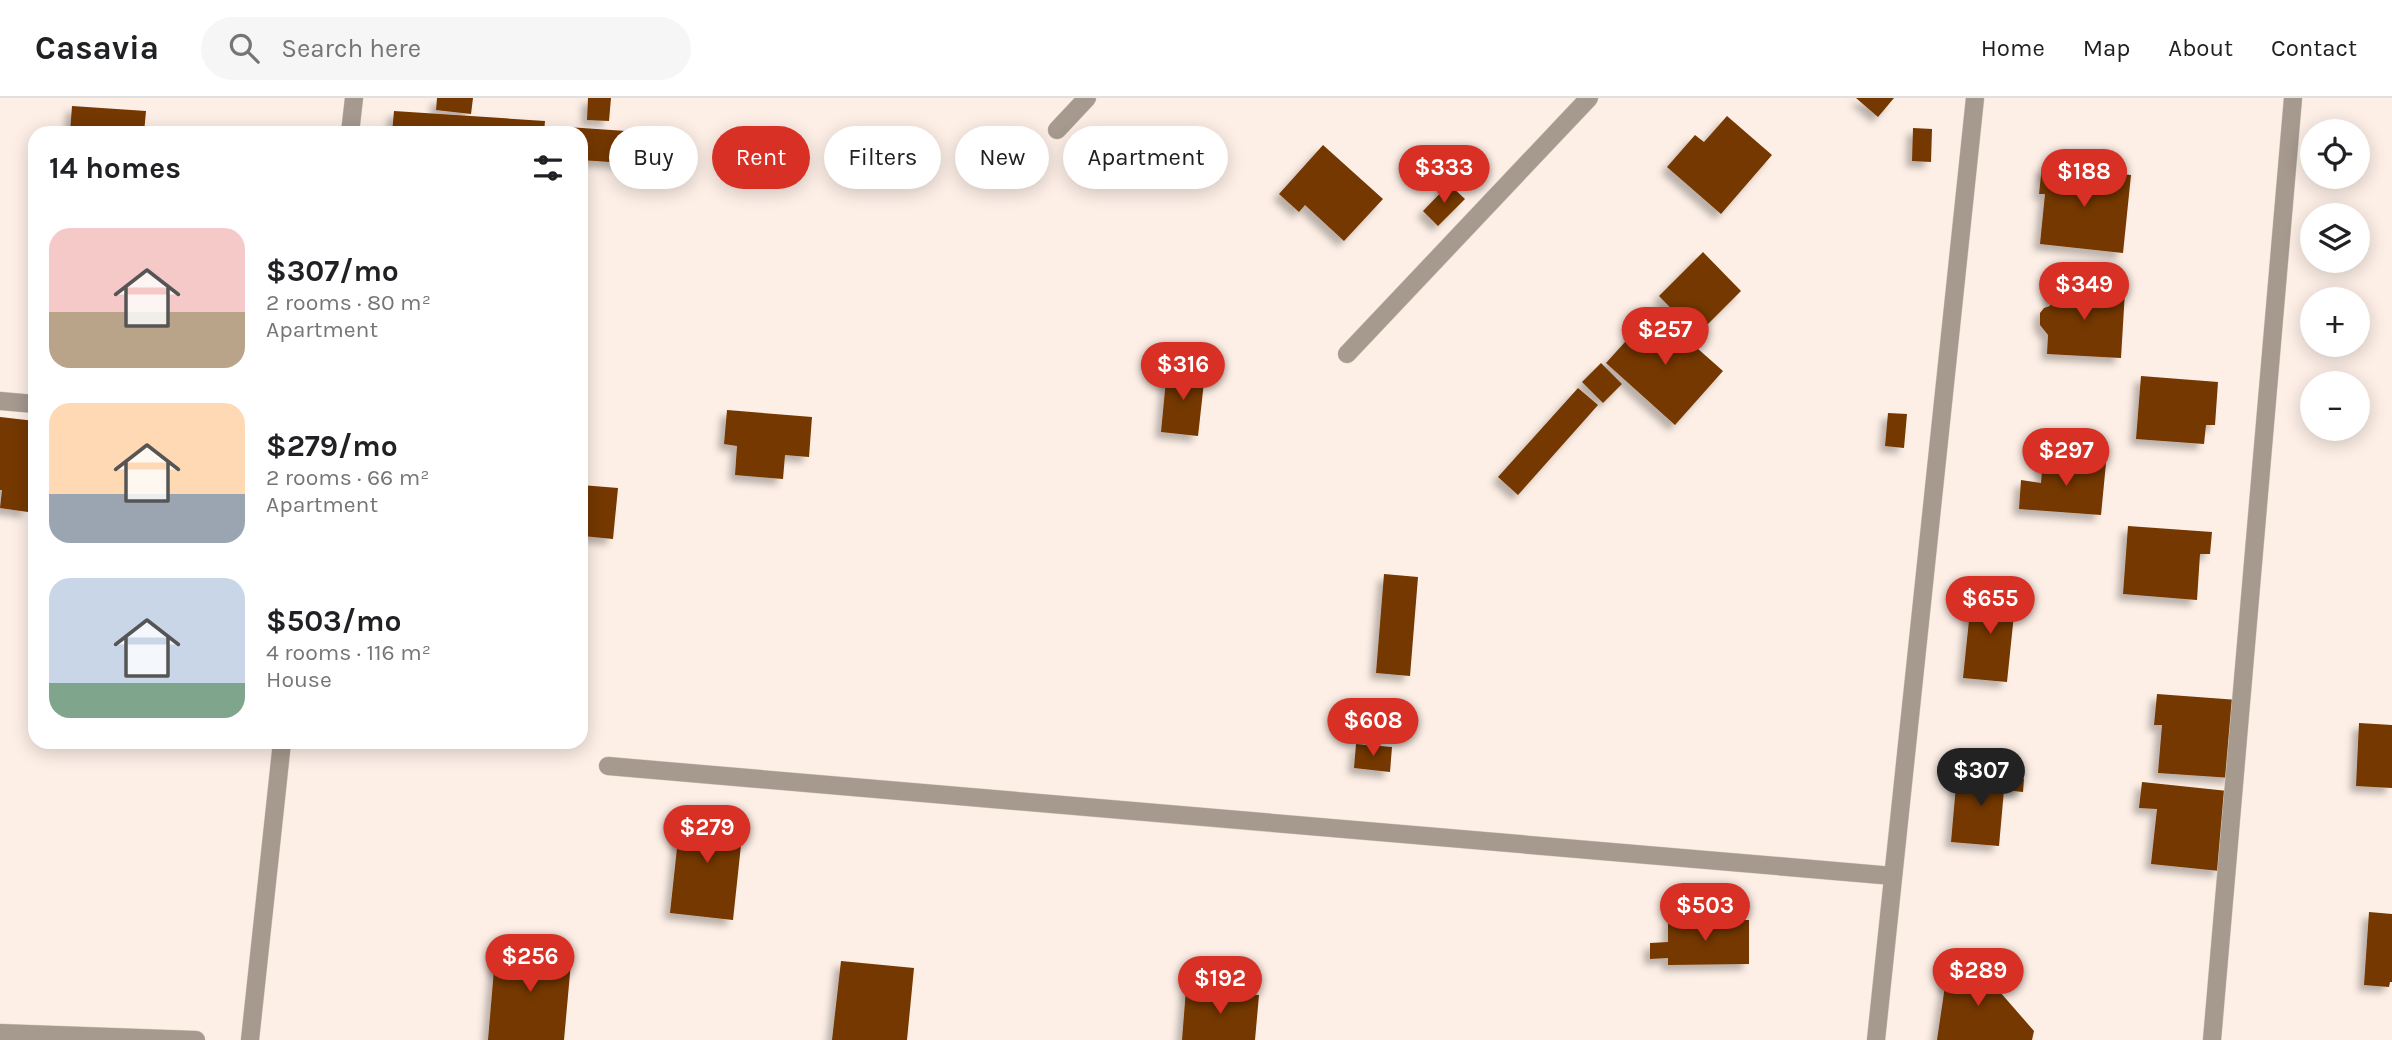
<!DOCTYPE html>
<meta charset="utf-8">
<style>
body{margin:0;font-family:Karla,sans-serif;background:#f6f6f6;color:#202124;height:100vh;display:flex;flex-direction:column;font-size:26px;white-space:nowrap}
*{box-sizing:border-box;margin:0}
p{font-size:23px;color:#757577}
.icon{flex:none;width:38px;height:38px;fill:none;stroke:currentColor;stroke-width:2;stroke-linecap:round;stroke-linejoin:round}
.map{position:relative;flex:1;overflow:hidden}
.side{position:absolute;left:28px;top:28px;width:560px;height:623px;display:flex;flex-direction:column;background:#fff;border-radius:21px;box-shadow:0 4px 18px #0003}
.side>*{flex:none}
.top-card{position:absolute;left:609px;top:28px;width:665px;height:63px;display:flex;gap:14px}
.buttons{position:absolute;left:2300px;top:21px;display:grid;gap:14px}
.buttons a{display:grid;place-items:center;width:70px;height:70px;border-radius:50%;background:#fff;box-shadow:0 4px 18px #0003;font-size:35px}
.price{position:absolute;translate:-50% -60px;padding:0 16px;border-radius:24px;background:#d93025;color:#fff;font-size:23px;line-height:46px;filter:drop-shadow(0 2px 4px #0008)}
.price::after{content:'';position:absolute;left:50%;top:42px;width:21px;height:16px;margin-left:-10px;background:inherit;clip-path:polygon(0 0,100% 0,50% 100%)}
.price.selected{background:#222;color:#fff}
ul{padding:0;list-style:none}
li{display:flex;align-items:center;gap:21px;height:175px;padding:0 21px}
li span{display:grid;place-items:center;flex:none;width:196px;height:140px;border-radius:21px;color:#555}
li>.icon{margin-inline-start:auto}
span .icon{width:84px;height:84px;fill:#fffc;stroke-width:1}
li b{font-size:30px}
h2{display:flex;justify-content:space-between;align-items:center;height:84px;padding:0 21px;font-size:30px}
.tag{padding:0 24px;border-radius:32px;background:#fff;box-shadow:0 4px 18px #0003;font-size:24px;line-height:63px}
.tag.selected{background:#d93025;color:#fff}
header{display:flex;align-items:center;gap:42px;box-sizing:border-box;height:98px;padding:0 35px;background:#fff;border-bottom:2px solid #e0e0e0}
header strong{font-size:33px}
nav{display:flex;gap:38px;margin-inline-start:auto;font-size:24px}
.search{width:490px;height:63px;background:#f6f6f6;display:flex;align-items:center;gap:18px;box-sizing:border-box;padding:0 24px;border-radius:38px;color:#757577;font-size:26px}
.map>svg:first-child{display:block}
.building{fill:#743806;filter:url(#shadow)}
.lines{fill:none;stroke-linecap:round;stroke-linejoin:round}
.minor-casing{stroke:#dacdc4;stroke-width:19}
.tertiary-casing{stroke:#dacdc4;stroke-width:19}
.minor{stroke:#a6998e;stroke-width:18}
.tertiary{stroke:#a6998e;stroke-width:18}
</style>
<header>
<strong>Casavia</strong>
<div class="search"><svg class="icon" aria-label="search" viewBox="0 0 24 24"><circle cx="10" cy="10" r="6"/><path d="M15 15l6 6"/></svg>Search here</div>
<nav><a>Home</a><a>Map</a><a>About</a><a>Contact</a></nav>
</header>
<div class="map">
<svg width="2392" height="942" viewBox="0 0 2392 942">
<defs>
<filter id="shadow"><feDropShadow dx="-6" dy="6" stdDeviation="3.5" flood-color="#0004"/></filter>
</defs>
<rect width="100%" height="100%" fill="#fdefe6"/>
<!-- building -->
<path class="building" d="M437,0h36l-2,16 -35,-4z
M588,0h23l-2,23 -22,-1z
M1856,0h38l-16,19z
M72,8l74,5 -2,22h-74z
M394,13l151,10 -1,12h-152z
M1727,18l45,39 -51,59 -54,-47 28,-32 9,7z
M553,28l102,7 -3,32 -71,-5v-27h-29z
M1913,30l19,1 -1,33 -19,-1z
M1323,47l60,54 -39,42 -39,-36 -6,7 -20,-18z
M2042,68l89,9 -8,78 -83,-9 5,-50h-6z
M1449,86l16,15 -27,27 -15,-15z
M1703,154l38,39 -44,44 -38,-39z
M2051,189l74,4 -4,67 -74,-4 1,-19 -8,-10v-12l4,-5 6,-2z
M1654,212l69,61 -48,54 -69,-62z
M1601,265l21,21 -19,19 -21,-21z
M1167,271l38,4 -7,63 -37,-4z
M2141,278l77,6 -3,43h-9l-2,19 -68,-5z
M1578,290l20,17 -80,90 -20,-18z
M727,312l85,7 -3,40 -24,-2 -2,24 -48,-4 2,-29 -13,-2z
M1888,315l19,1 -3,34 -19,-2z
M0,319l35,4v25l-7,66 -28,-4 2,-18h-2z
M2043,360l63,5 -5,52 -82,-6 2,-29 20,3z
M581,387l37,3 -5,51 -30,-3z
M2128,428l84,6 -2,22h-10l-3,46 -74,-6z
M1384,476l34,3 -8,99 -34,-3z
M1972,493l44,4 -9,87 -44,-4z
M2157,596l81,6 -6,78 -74,-5 4,-48h-8z
M2359,625l33,2v63l-36,-2z
M1356,646l36,3 -2,25 -36,-4z
M1957,676l67,5 -1,13 -19,-2 -5,56 -48,-4z
M2142,684l86,9 -8,80 -69,-7 6,-55 -18,-1z
M681,713l63,6 -11,103 -63,-7z
M2369,814l23,2v68h-2l-1,5 -25,-2z
M1668,822h81v44l-81,1v-7l-18,1v-16l18,-1z
M496,848l76,5 -8,89h-76z
M1949,861l24,2 61,70 -2,9h-95z
M841,863l73,7 -7,72h-75z
M1186,891l73,6 -4,45h-73z"/>
<g class="lines">
<!-- minor casing -->
<g class="minor-casing">
<path id="minor" d="M1057,32l30,-32
M350,35l4,-35
M1347,256l242,-256
M0,303l35,3
M608,668l1285,110
M0,935l196,7
M250,942l32,-298
M2212,942l81,-942"/>
</g>
<!-- tertiary casing -->
<g class="tertiary-casing">
<path id="tertiary" d="M1876,942l99,-942"/>
</g>
<!-- minor -->
<use href="#minor" class="minor"/>
<!-- tertiary -->
<use href="#tertiary" class="tertiary"/>
</g>
</svg>
<div class="buttons">
<a><svg class="icon" aria-label="locate" viewBox="0 0 24 24"><circle cx="12" cy="12" r="6"/><path d="M12 2v4M12 18v4M2 12h4M18 12h4"/></svg></a>
<a><svg class="icon" aria-label="layers" viewBox="0 0 24 24"><path d="M12 4l9 5-9 5-9-5zM3 14l9 5 9-5"/></svg></a>
<a>+</a>
<a>−</a>
</div>
<b class="price" style="left:1444px;top:107px">$333</b>
<b class="price" style="left:2084px;top:111px">$188</b>
<b class="price" style="left:2084px;top:224px">$349</b>
<b class="price" style="left:1665px;top:269px">$257</b>
<b class="price" style="left:1183px;top:304px">$316</b>
<b class="price" style="left:2066px;top:390px">$297</b>
<b class="price" style="left:1990px;top:538px">$655</b>
<b class="price" style="left:1373px;top:660px">$608</b>
<b class="price selected" style="left:1981px;top:710px">$307</b>
<b class="price" style="left:707px;top:767px">$279</b>
<b class="price" style="left:1705px;top:845px">$503</b>
<b class="price" style="left:530px;top:896px">$256</b>
<b class="price" style="left:1978px;top:910px">$289</b>
<b class="price" style="left:1220px;top:918px">$192</b>
<div class="top-card">
<a class="tag">Buy</a>
<a class="tag selected">Rent</a>
<a class="tag">Filters</a>
<a class="tag">New</a>
<a class="tag">Apartment</a>
</div>
<section class="side">
<h2>14 homes<svg class="icon" aria-label="filters" viewBox="0 0 24 24"><path d="M4 7h16M4 17h16"/><circle cx="9" cy="7" r="2"/><circle cx="15" cy="17" r="2"/></svg></h2>
<ul>
<li><span style="background:linear-gradient(#f6c9c9 60%,#b9a48a 0)"><svg class="icon" aria-label="home" viewBox="0 0 24 24"><path d="M3 11l9-7 9 7M6 9v11h12V9"/></svg></span><div><b>$307/mo</b><p>2 rooms · 80 m²</p><p>Apartment</p></div></li>
<li><span style="background:linear-gradient(#ffd9b3 65%,#9aa5b1 0)"><svg class="icon" aria-label="home" viewBox="0 0 24 24"><path d="M3 11l9-7 9 7M6 9v11h12V9"/></svg></span><div><b>$279/mo</b><p>2 rooms · 66 m²</p><p>Apartment</p></div></li>
<li><span style="background:linear-gradient(#c9d6e8 75%,#7fa58c 0)"><svg class="icon" aria-label="home" viewBox="0 0 24 24"><path d="M3 11l9-7 9 7M6 9v11h12V9"/></svg></span><div><b>$503/mo</b><p>4 rooms · 116 m²</p><p>House</p></div></li>
</ul>
</section>
</div>
